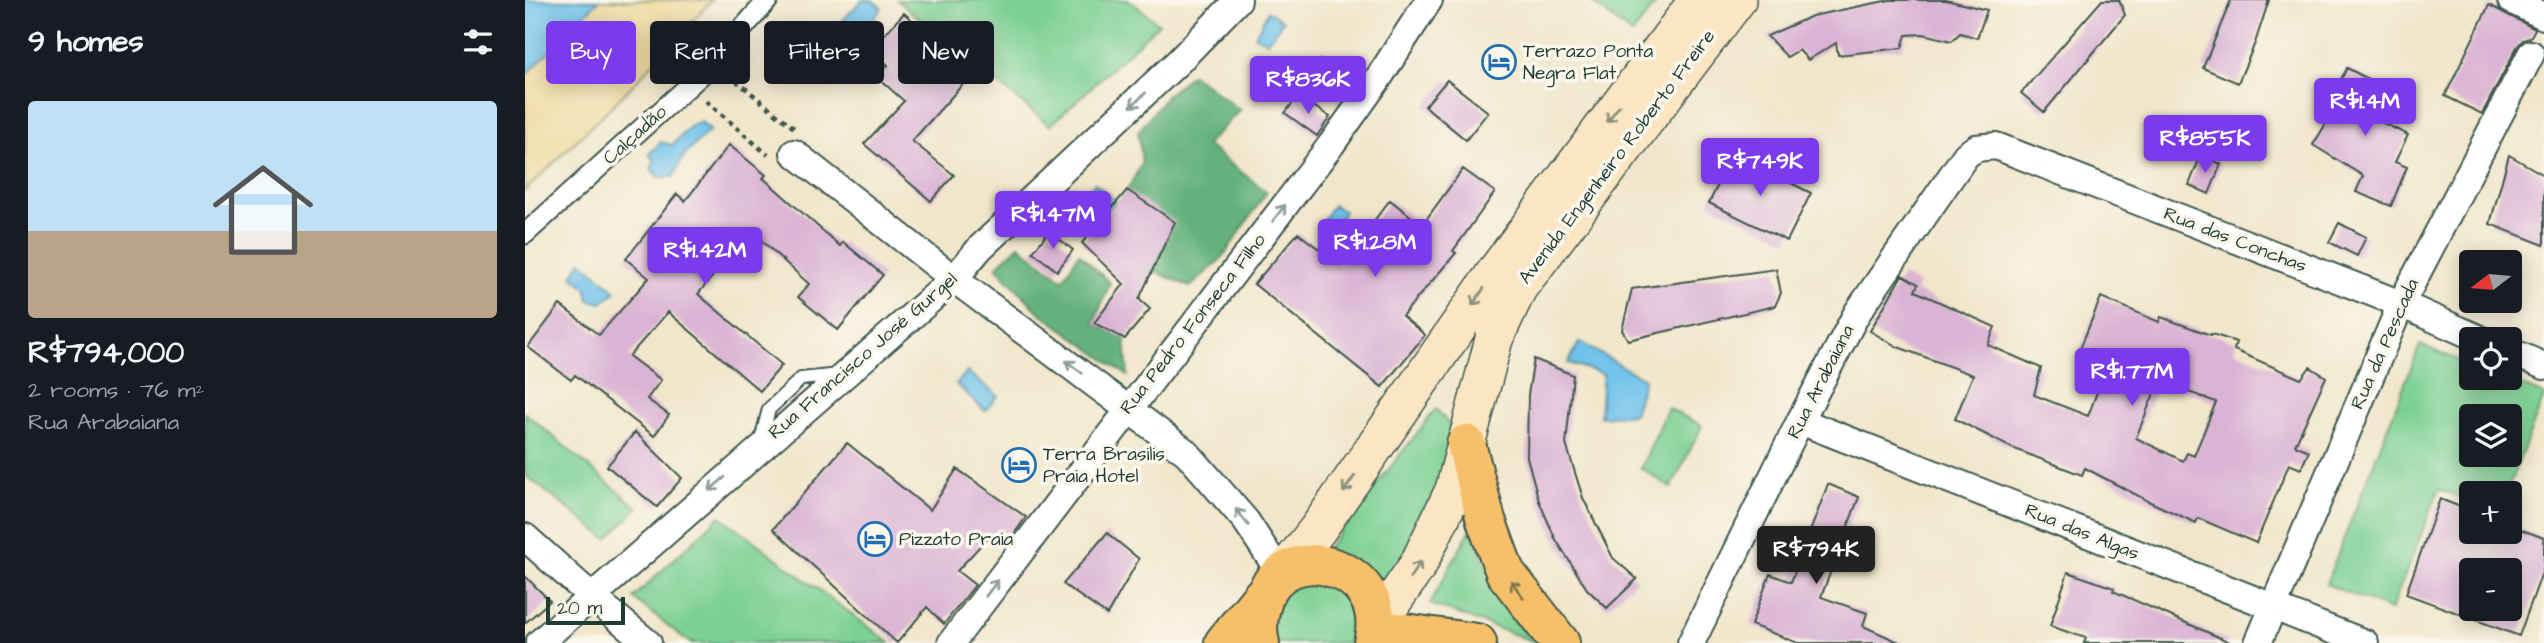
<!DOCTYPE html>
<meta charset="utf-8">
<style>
body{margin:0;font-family:"Architects Daughter",sans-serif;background:#242831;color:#f1f3f6;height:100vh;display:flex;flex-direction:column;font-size:26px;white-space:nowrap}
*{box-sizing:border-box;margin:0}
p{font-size:23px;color:#9ea1a6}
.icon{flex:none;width:38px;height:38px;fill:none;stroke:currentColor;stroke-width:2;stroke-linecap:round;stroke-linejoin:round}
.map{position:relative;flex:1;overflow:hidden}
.panel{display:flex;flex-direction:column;background:#171b24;width:525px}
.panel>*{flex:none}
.banner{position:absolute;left:21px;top:21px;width:665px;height:63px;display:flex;gap:14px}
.needle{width:46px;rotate:254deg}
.tools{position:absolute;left:1934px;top:250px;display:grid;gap:14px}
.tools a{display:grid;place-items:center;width:63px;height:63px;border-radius:7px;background:#171b24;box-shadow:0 4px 18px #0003;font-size:35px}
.scale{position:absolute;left:21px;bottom:18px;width:79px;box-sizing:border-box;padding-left:7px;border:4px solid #1f3d34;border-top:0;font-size:19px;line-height:24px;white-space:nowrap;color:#1f3d34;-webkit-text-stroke:5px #fbf7ec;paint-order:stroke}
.price{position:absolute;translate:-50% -60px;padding:0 16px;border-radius:7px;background:#7c3aed;color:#fff;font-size:23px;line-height:46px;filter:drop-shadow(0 2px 4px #0008)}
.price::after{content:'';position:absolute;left:50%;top:42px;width:21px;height:16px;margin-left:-10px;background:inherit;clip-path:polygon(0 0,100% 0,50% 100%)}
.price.active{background:#222;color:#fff}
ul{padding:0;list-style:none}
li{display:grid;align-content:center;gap:14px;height:371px;padding:0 28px}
li span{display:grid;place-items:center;height:217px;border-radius:7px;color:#555}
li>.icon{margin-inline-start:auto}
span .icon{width:126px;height:126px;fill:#fffc;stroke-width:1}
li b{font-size:30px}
h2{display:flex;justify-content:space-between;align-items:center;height:84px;padding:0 28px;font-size:30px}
.chip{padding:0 24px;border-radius:7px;background:#171b24;box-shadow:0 4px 18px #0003;font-size:24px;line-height:63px}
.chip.active{background:#7c3aed;color:#fff}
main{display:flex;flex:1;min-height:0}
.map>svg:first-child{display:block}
.green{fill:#7bd093;stroke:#4d8664;stroke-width:2;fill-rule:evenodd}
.forest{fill:#64b27d;stroke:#427858;stroke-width:2}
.sand{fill:#eeda9e;stroke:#868c69;stroke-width:2}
.water{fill:#6fc2eb;stroke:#478090;stroke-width:2}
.building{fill:#dab4d4;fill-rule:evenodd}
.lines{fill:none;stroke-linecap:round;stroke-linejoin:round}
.service-casing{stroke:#3e564b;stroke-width:16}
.pedestrian-casing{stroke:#3e564b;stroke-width:23}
.minor-casing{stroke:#3e564b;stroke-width:30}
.secondary-casing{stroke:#3e564b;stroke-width:40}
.primary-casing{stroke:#3e564b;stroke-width:42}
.path{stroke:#3e564b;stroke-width:4.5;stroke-dasharray:5 5;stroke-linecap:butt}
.service{stroke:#fff;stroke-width:12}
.pedestrian{stroke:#fff;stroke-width:19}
.minor{stroke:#fff;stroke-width:26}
.secondary{stroke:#fbe6c4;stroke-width:37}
.primary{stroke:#f6c06b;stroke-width:38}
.oneway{stroke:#8f9e9a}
.oneway2{stroke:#8d927c}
.oneway3{stroke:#80784d}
.labels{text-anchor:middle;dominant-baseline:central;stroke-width:7;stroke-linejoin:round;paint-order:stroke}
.poi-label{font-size:19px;fill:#1f3d34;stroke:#fbf7ec;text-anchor:start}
.street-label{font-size:19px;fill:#1f3d34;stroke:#fbf7ec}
</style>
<main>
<section class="panel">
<h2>9 homes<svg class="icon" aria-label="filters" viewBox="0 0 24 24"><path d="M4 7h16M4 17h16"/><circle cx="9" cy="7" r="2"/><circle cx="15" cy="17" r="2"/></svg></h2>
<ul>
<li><span style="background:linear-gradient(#bfe0f5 60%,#b9a48a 0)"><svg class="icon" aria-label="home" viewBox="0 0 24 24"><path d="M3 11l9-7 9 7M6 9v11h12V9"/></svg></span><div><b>R$794,000</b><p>2 rooms · 76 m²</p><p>Rua Arabaiana</p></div></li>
</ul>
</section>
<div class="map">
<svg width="2019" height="643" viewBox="0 0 2019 643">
<rect width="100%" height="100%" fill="#fbf7ec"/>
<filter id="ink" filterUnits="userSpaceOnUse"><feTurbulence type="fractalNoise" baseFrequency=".0143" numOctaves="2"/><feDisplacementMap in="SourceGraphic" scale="14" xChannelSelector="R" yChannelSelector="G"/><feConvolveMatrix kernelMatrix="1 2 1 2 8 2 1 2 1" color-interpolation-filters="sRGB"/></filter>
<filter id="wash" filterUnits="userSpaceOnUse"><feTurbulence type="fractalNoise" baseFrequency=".00686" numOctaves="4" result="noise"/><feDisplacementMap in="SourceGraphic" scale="28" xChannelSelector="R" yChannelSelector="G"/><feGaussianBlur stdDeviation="1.57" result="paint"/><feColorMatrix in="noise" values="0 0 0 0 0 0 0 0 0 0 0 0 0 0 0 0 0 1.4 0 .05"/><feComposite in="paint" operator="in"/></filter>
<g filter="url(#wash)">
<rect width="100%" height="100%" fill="#f1e6cb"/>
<!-- green -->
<path class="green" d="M372,0h232l30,24 -109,102z
M1064,0h70l-27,34z
M1895,345l51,20v13h32l41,17v2l-38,96 -35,1v7l-32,-12 -48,121 -65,-26zM1946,416h38v39h-38z
M1143,408l34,18 -31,62 -30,-20z
M911,409l25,30 -70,156 -67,-43z
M0,413l113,95 -31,31 -82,-64z
M195,516l170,127h-200l-57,-45z
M946,528l24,60 20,33 23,22 -108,-39z
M760,581l67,4 14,58h-100z"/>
<!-- forest -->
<path class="forest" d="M667,74l48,36 -34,35 61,47 -45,66 -32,29 -38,-17 -25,-80 15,-27 -4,-31 30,-38z
M494,245l44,35 16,-27 31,30 -16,40 31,16 3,37 -89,-64 -43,-45z"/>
<!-- sand -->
<path class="sand" d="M74,0h113l-84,90 -103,101v-115z"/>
<!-- water -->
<path class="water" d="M0,0h74l-74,76z
M337,0h10l10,8 -24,31 -18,-16z
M743,11l15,10 -16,21 -12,-6z
M176,122l9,8 -26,25 -11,22h-15l-7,-8 4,-8 -6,-7 12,-12 11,3 20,-20z
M570,183l20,18 -11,12 -6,-5 -12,13 -14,-12z
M808,205l11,6 -11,26 -14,-11z
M56,261l35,30 -14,12 -13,-3 -3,-13 -14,-11z
M1055,342l64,37 -10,35 -34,3 3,-43 -35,-11z
M442,372l31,24 -13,15 -29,-27z"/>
<g id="blocks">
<!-- building -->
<path class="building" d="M1365,0h56l41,10 -10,28 -17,-5 -8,8 -29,-7 -17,1 -4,13 -64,7 -2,-12 -28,17 -9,-10 -12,7 -20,-21 45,-20z
M1577,0h17l6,15 -81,97 -23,-19z
M1706,0h38l-14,43 -17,40 -35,-15z
M1964,5l46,24 -5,9 -7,2 -6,7 -35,67 -37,-18z
M379,13l68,61 -60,67 42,34 -23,26 -67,-57 40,-43 -27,-24 11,-12 -17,-16z
M796,60l15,13 -19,22 -15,-14z
M1822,68l46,24 -14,29 29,14 -13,27 12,5 -16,39 -35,-14 7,-16 -50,-31 33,-54 -9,-4z
M922,80l41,32 -22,28 -41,-34z
M773,96l32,21 -13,19 -32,-23z
M204,145l37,30 -3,3 77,68 3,-4 40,33 -45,55 -40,-33 11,-13 -59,-54 -52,64 84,71 -22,26 -92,-79 -39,44 32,24 -14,19 22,16 -15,21 -79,-61 -4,5 -43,-33 32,-42 39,30 50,-57 -23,-19 51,-65 8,7z
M1208,154l78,39 -24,48 -78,-38z
M1676,155l20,9 -12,30 -20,-9z
M1984,155l35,20v70l-54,-21z
M938,169l32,23 -42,59 3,2 -54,63 23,19 -43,52 -128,-103 44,-51 42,32 50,-65 32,25z
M602,190l48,32 -36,77 11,10 -25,30 -31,-16 30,-39 -42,-41z
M1814,223l27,14 -9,19 -28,-14z
M524,231l24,19 -16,21 -24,-19z
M1251,269l5,24 -6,13 -147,34 -6,-10 10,-41z
M1377,275l16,9 -3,7 80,36 -7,18 53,23 -7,27 54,21 20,-53 -29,-12 22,-54 58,25 2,-5 50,18 1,-1 24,8 -2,8 67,29 9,-12 16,10 -31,68 14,6 -8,18 -12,-5 -33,79 -58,-25 -2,5 -48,-22 -63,-33 -3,7 -70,-27 -57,-29 18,-44 -75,-28 -28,-16zM1634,381l57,21 -22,54 -7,-3 -4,8 -47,-23z
M1009,359l39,16 -7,69 17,54 30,60 24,21 -30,29 -20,-19 -32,-51 -16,-37 -12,-44 1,-62z
M110,432l47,46 -25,29 -50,-41z
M322,443l83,67 27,-41 69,48 -19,27 -16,-10 -34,37 18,14 -31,39 -17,-17 -30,36 -124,-114z
M1303,484l31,13 -38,100 46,16 -4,13 38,17h-103l-47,-18 19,-51 21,8z
M1915,499l31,12v21h38v-7l35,13v29l-25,69 -113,-42zM1946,570h38v39h-38z
M582,533l32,26 -32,56 -44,-31z
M1543,572l46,16 -1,3 119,52h-148l2,-5 -36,-12z
M0,576l25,25 -25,22z"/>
</g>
</g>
<g filter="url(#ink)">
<use href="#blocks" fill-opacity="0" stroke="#3e564b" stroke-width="2"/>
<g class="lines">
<!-- service casing -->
<g class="service-casing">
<path id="service" d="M235,444l9,-35 32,-30 38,-4"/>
</g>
<!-- pedestrian casing -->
<g class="pedestrian-casing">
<path id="pedestrian" d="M0,234l177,-160 66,-74"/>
</g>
<!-- minor casing -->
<g class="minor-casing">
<path id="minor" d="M1986,0l33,16
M269,153l160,126 233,174 59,68 34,52
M1984,351l35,15
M1275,421l565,222
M0,537l66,59 57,47
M14,643l415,-364 26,-31 199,-187 59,-61
M426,643l380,-498 47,-66 51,-79
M1166,643l109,-222 57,-108 109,-158 10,-7 20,-2 405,158 81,36
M1733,643l143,-339 130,-250"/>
</g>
<!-- secondary casing -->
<g class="secondary-casing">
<path id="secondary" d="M760,571l33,-42 179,-259 201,-270
M851,626l42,-61 36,-75 40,-151 24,-51 219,-288"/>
</g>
<!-- primary casing -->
<g class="primary-casing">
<path id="primary" d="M941,444l20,76 19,52 55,71
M851,629l101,14
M699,643l40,-49
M735,643c-4,-15 -2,-28 3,-43 21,-65 130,-35 110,43"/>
</g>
<!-- path -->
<path class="path" d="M203,74l66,54
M181,101l62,54"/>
<!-- service -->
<use href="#service" class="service"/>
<!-- pedestrian -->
<use href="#pedestrian" class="pedestrian"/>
<!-- minor -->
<use href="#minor" class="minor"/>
<!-- secondary -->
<use href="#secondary" class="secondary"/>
<!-- primary -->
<use href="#primary" class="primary"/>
</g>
<!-- one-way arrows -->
<defs><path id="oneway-shaft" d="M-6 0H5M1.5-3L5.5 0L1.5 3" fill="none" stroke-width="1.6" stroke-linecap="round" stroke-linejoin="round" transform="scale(1.75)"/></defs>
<g class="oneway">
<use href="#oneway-shaft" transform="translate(613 100) rotate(137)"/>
<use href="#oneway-shaft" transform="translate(754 213) rotate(-52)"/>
<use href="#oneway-shaft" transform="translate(549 367) rotate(-143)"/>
<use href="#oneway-shaft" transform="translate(192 484) rotate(139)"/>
<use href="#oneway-shaft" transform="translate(717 517) rotate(-128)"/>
<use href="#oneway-shaft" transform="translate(467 588) rotate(-53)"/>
</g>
<g class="oneway2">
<use href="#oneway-shaft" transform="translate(1088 114) rotate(127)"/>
<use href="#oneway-shaft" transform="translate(953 297) rotate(124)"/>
<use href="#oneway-shaft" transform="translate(824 484) rotate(125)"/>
<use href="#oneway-shaft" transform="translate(890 570) rotate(-57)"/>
</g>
<use class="oneway3" href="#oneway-shaft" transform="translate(992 589) rotate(-126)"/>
</g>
<!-- icons -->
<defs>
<g id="hotel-ring" transform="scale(1.75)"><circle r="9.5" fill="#fbf7ec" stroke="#1f6fb2" stroke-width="1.5"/><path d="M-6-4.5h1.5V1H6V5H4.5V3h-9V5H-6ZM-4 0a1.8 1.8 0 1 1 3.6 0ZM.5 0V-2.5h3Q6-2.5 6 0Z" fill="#1f6fb2"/></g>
</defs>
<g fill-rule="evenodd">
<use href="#hotel-ring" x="974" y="62"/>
<use href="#hotel-ring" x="494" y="465"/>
<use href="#hotel-ring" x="350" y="539"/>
</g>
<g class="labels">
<!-- poi labels -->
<g class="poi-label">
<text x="998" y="51">Terrazo Ponta<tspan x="998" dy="22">Negra Flat</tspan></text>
<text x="518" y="454">Terra Brasilis<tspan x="518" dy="22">Praia Hotel</tspan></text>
<text x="374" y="539">Pizzato Praia</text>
</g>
<!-- street labels -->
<g class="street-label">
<text transform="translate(110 135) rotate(-42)">Calçadão</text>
<text transform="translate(1092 157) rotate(-53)">Avenida Engenheiro Roberto Freire</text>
<text transform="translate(1710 240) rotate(21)">Rua das Conchas</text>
<text transform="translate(668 324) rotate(-52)">Rua Pedro Fonseca Filho</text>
<text transform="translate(1860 344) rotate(-66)">Rua da Pescada</text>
<text transform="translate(338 356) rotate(-41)">Rua Francisco José Gurgel</text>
<text transform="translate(1296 382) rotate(-63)">Rua Arabaiana</text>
<text transform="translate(1557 532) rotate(22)">Rua das Algas</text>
</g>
</g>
</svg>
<div class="tools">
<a><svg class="needle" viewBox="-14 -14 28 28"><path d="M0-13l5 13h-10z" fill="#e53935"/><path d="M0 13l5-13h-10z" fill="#9ea1a6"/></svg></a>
<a><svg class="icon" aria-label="locate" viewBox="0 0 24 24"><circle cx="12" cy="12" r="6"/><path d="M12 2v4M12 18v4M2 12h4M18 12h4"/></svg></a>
<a><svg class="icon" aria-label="layers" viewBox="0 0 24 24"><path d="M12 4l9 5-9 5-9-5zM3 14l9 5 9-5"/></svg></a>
<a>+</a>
<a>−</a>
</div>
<div class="scale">20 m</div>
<b class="price" style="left:783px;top:116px">R$836K</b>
<b class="price" style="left:1840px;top:138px">R$1.4M</b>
<b class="price" style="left:1680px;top:175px">R$855K</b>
<b class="price" style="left:1235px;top:198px">R$749K</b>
<b class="price" style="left:528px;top:251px">R$1.47M</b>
<b class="price" style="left:850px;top:279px">R$1.28M</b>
<b class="price" style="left:180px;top:287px">R$1.42M</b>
<b class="price" style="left:1607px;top:408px">R$1.77M</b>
<b class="price active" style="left:1291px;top:586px">R$794K</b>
<div class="banner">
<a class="chip active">Buy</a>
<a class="chip">Rent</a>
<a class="chip">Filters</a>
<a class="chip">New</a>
</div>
</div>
</main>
